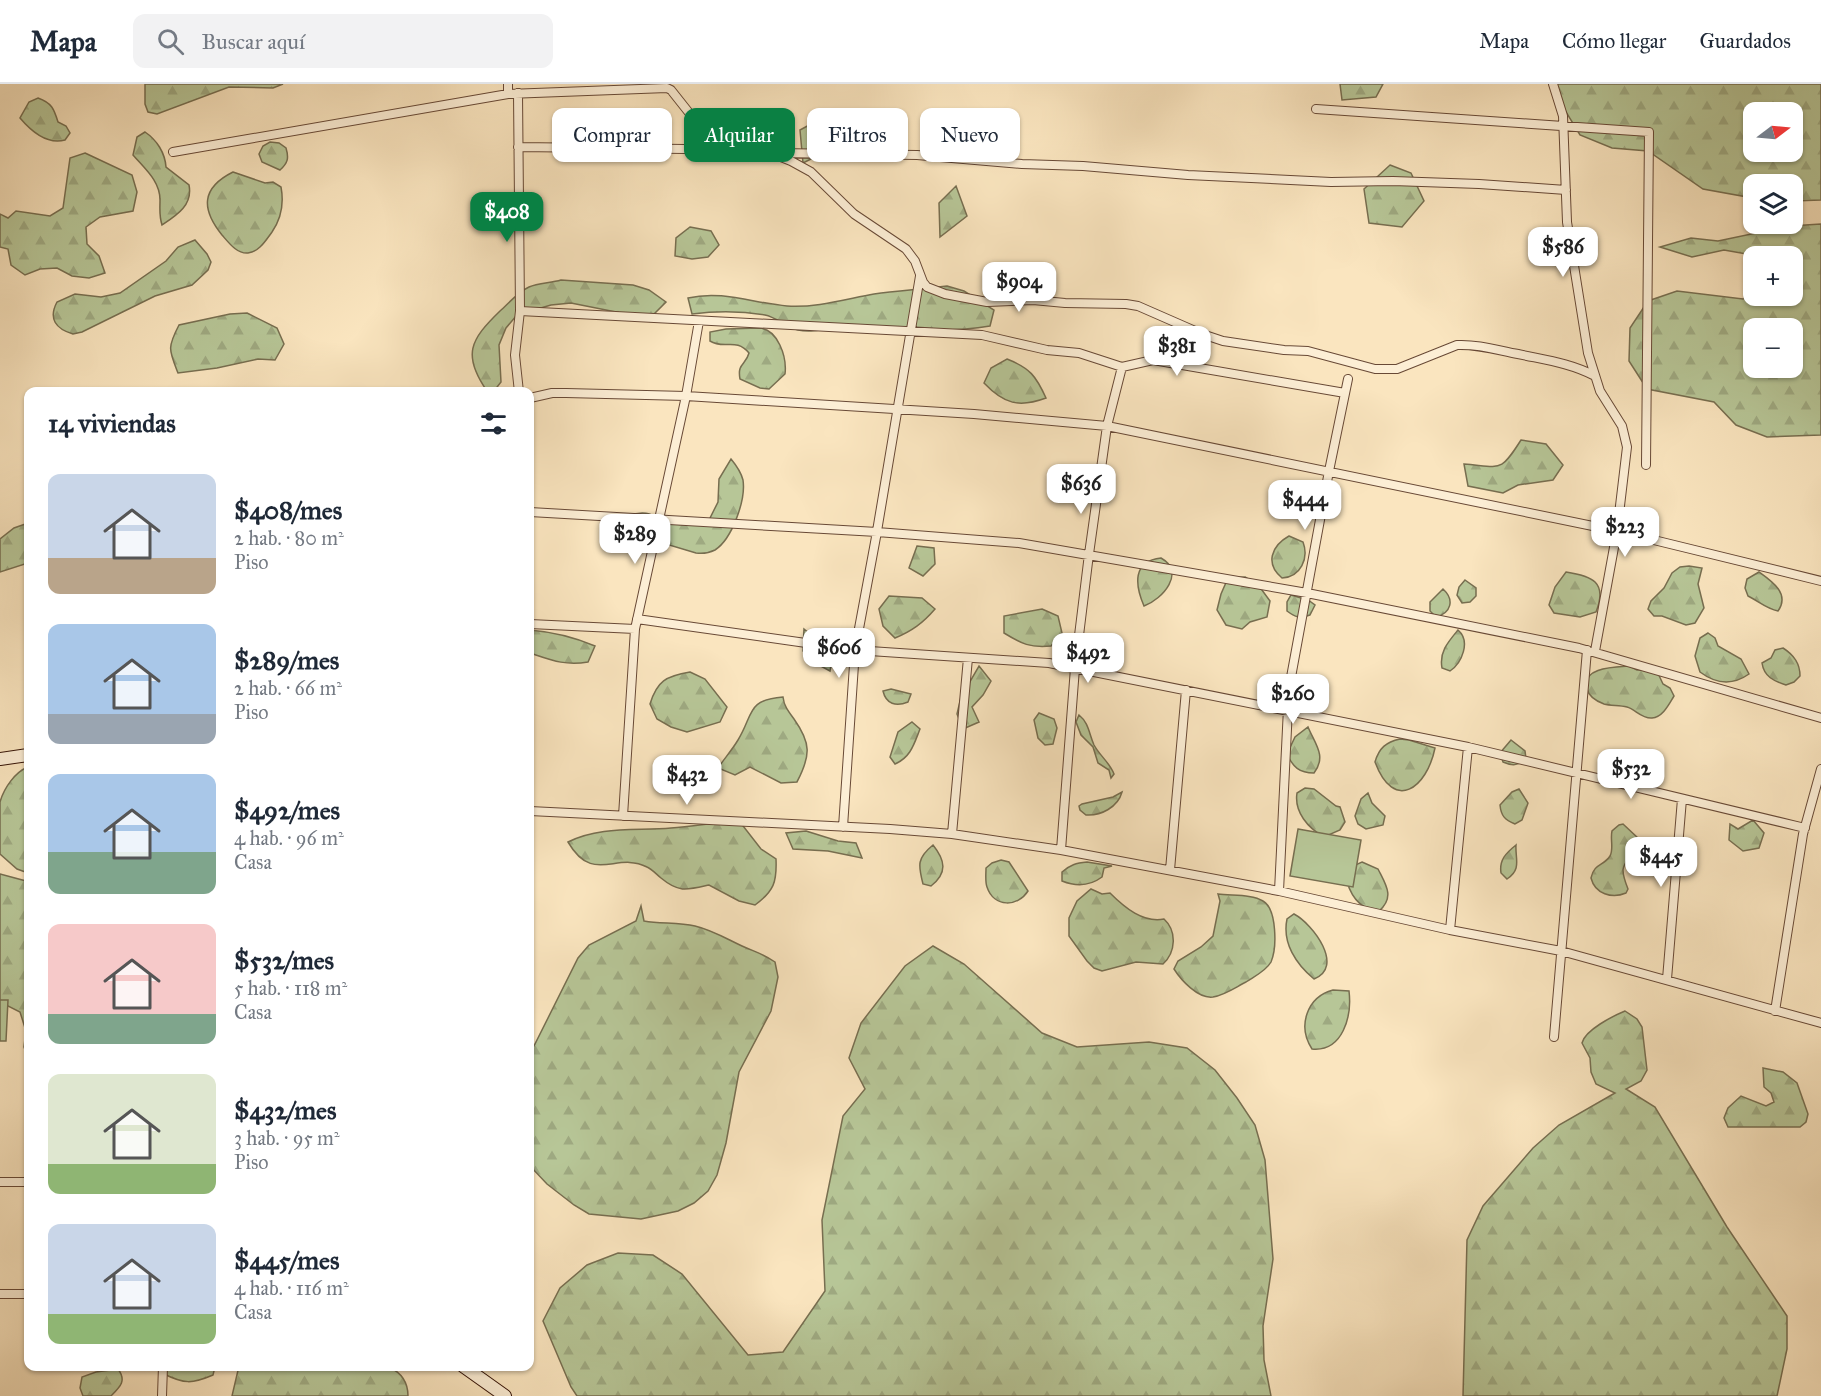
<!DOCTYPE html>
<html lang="es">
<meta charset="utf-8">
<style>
body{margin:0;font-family:"IM FELL Great Primer",serif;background:#f2f2f3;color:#1f2937;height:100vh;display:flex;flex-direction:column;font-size:22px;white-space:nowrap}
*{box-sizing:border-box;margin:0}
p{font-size:20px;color:#747a83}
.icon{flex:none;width:33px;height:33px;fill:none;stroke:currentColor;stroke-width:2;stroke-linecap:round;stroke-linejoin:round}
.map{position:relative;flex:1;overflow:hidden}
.details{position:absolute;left:24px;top:303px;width:510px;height:984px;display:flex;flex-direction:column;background:#fff;border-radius:12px;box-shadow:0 2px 4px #0004}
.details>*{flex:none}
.banner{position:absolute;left:552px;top:24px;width:570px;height:54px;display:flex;gap:12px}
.needle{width:39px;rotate:74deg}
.fabs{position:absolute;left:1743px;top:18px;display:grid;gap:12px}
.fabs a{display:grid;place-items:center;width:60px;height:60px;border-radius:12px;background:#fff;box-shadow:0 2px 4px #0004;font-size:30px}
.price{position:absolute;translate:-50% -51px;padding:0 14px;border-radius:12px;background:#fff;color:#222;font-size:20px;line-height:39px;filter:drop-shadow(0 2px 3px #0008)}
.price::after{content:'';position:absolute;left:50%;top:36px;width:18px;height:14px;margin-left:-9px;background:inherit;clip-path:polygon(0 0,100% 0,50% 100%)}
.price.selected{background:#0b8043;color:#fff}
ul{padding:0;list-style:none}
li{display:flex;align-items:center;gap:18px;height:150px;padding:0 24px}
li span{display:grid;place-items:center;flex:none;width:168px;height:120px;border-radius:12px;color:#555}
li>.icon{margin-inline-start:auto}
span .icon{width:72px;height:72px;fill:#fffc;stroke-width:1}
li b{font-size:26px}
h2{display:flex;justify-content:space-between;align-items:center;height:72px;padding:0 24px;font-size:26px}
.tag{padding:0 21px;border-radius:12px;background:#fff;box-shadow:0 2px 4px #0004;font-size:21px;line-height:54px}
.tag.selected{background:#0b8043;color:#fff}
header{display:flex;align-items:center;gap:36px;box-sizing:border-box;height:84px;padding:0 30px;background:#fff;border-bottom:2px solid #e0e1e3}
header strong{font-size:28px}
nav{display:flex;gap:33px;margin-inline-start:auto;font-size:21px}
.search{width:420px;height:54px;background:#f2f2f3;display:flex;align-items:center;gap:15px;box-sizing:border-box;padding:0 21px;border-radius:12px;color:#747a83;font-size:22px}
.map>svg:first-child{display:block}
.forest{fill:url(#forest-firs);stroke:#776e50;stroke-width:1.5;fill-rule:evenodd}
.pitch{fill:#b7c697;stroke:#776e50;stroke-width:1.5}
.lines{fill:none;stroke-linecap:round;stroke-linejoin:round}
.street-casing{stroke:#684936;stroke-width:10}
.secondary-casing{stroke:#371508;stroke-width:14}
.street{stroke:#fceed5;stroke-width:8}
.secondary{stroke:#fceed5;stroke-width:12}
</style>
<header>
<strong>Mapa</strong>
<div class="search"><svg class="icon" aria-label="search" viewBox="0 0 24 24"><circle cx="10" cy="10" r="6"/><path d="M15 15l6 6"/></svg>Buscar aquí</div>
<nav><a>Mapa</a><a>Cómo llegar</a><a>Guardados</a></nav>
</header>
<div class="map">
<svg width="1821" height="1312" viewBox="0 0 1821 1312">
<defs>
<pattern id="forest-firs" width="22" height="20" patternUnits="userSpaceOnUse" patternTransform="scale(1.5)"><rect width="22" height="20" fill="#b7c697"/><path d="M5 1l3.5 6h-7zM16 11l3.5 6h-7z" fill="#9ea981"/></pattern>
</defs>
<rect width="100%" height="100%" fill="#fae5bf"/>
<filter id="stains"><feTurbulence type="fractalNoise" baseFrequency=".00333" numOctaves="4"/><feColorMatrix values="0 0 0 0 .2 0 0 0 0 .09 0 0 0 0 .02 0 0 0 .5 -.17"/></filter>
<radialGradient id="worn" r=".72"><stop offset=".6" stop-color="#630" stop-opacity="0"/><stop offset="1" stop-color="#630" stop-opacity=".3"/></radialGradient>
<!-- forest -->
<path class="forest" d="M145,0h138l-10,4 -44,-1 -72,27 -9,-2 -3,-8z
M1340,0h43l-7,13 -34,3z
M1549,0h272v116l-28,1 -1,-17h-38l-1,14 -50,-9 -55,-38 -36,-3 -32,-13zM1754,28h38v40h-38z
M38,14c14,5 16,11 20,24l8,4 4,7 -5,7c-18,5 -34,-9 -45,-22l9,-16z
M822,34l11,30 -30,15 -3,-33z
M145,48c12,8 20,21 21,35l23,18c4,20 -12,30 -27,40 -3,-9 -2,-15 -2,-25 0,-19 -15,-31 -27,-45l4,-18z
M270,58l9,1 7,5c3,10 2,15 -6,22l-18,-8 -3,-8 4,-8z
M85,69l47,22 5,17 -4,19 -33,6 -14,10 1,17 12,12 6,17 -16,5 -17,-2 -15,-8 -17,1 -15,6 -14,-10 -3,-16 -8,-2v-33l8,4 8,-7 34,5 13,-8 7,-50z
M1390,81l21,8 13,28 -22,26 -33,-4 -5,-34z
M233,88l32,11 8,-1 8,5c3,16 0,32 -9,45 -6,8 -13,20 -24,21 -11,1 -19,-10 -26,-18 -21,-26 -21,-47 11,-63z
M956,102l11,30 -27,21 -1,-34z
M1821,140v211l-54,2 -31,-12 -22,-23 -67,-13 -18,-28 1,-33 18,-27 29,-10 66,8 10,-5 39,2v-40h-34l-34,-6 -32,7 -32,-10 31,-9 27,3 72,-15zM1754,244h38v40h-38z
M690,143l21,4 8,14 -11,12 -16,2 -17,-3 1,-18z
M195,156l12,14 4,8 -3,8 -16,15 -37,11 -73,36 -9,2c-17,-5 -25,-15 -16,-32l18,-8 26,3 19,-4 46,-32 12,-14z
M561,196l72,5 16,5 17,12 -12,12 -18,2 -65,-13 -20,2 -34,10 -11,13 -7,17 2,37 -7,9h-7c-25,-36 -17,-51 13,-80 9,-8 18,-19 29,-24 9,-4 22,-4 32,-7z
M947,202l17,5 30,19 -4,16c-46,8 -91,2 -137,0 -19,-1 -36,8 -55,4 -12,-3 -22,-13 -33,-15 -23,-4 -51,-4 -73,-1l-4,-16c34,-8 65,5 99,8 29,2 59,-7 87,-12 24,-3 48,-5 73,-8z
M247,229l30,15 7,16 -9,16 -17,-1 -41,9 -39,5c-9,-23 -11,-25 1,-48l51,-11z
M759,244c19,1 28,29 26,46l-16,15 -9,-1 -20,-9c-3,-16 6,-14 9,-26 -13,-16 -25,-3 -39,-12v-9l16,-3z
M1007,275c23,9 29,17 39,39 -27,10 -42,6 -62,-15l7,-15z
M1521,356l25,4 17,21 -10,15 -35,5 -15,8 -35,-7 -4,-22c38,3 36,9 57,-24z
M731,375c5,6 10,13 12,21 3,20 -11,59 -28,70 -6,3 -12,4 -19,3l-67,-20c-3,-7 -3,-11 0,-17 22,-9 27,5 46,8 11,2 24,-2 34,-4l9,-18 1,-23z
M28,439v40l-28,9v-33l14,-11z
M1289,452l14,6c6,16 -2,35 -21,36 -17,-14 -11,-32 7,-42z
M917,462l17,2 1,16 -12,12 -14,-8z
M1161,474c25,14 2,41 -17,48 -9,-21 -12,-45 17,-48z
M1689,482l13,2 -4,16 6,24 -9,15 -9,2 -24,-9h-8l-6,-7 3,-8 13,-13 8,-15 8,-6z
M1566,488c26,4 42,10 30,40l-16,5 -26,-4 -5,-8 6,-18z
M1759,488c14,10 31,22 19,39 -11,-2 -20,-10 -30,-15l-3,-8 2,-9z
M1245,493l14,9 11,15 -3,16 -17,5 -8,7 -16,-4 -9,-15 4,-16 7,-16z
M1465,496l11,8v8l-6,6 -8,1 -5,-8 2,-8z
M1443,505c12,11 8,24 -7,28l-6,-6v-9z
M1291,511l17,5 7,5 -5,10c-10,4 -15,2 -23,-4v-9z
M889,512l33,2 13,11c-12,14 -23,22 -40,29l-12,-12 -4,-17z
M1042,525l16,7 4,17 -11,13c-21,2 -29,-2 -47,-13v-17z
M804,545l29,24 -3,18 -15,-8 -12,-12z
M530,546c23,2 44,7 65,16l-7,16c-23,4 -37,-2 -58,-9z
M1458,546c13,11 4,33 -8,41l-8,-3c-3,-16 6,-26 16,-38z
M1708,549l7,5 3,8 23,13 8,15c-17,12 -33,10 -49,-2l-5,-16 5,-18z
M1783,564c11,7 17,15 17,28l-6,6 -8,3c-12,-4 -22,-8 -24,-22l9,-5 4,-8z
M979,582l12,15 -8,14 -11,12 7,15 -16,7 -6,-15 4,-17z
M1629,582l8,4 19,-1 7,15 7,4 4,8c-5,8 -11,21 -22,22 -10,1 -17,-9 -25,-11 -8,-2 -16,-1 -23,-3 -8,-3 -15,-7 -17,-15 -7,-22 29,-22 42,-23z
M690,588l15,7 22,28 -7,15 -33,10 -16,-5 -14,-8 -7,-15c7,-23 16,-28 40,-32z
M891,605l20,5 -3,8c-12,5 -22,2 -25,-11z
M783,613c1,9 5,14 11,22 17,24 17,36 3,63l-16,1 -31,-16 -15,8 -17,-7c6,-9 14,-18 20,-28 16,-26 8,-40 45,-43z
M1039,629l15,6 3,9 -4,16 -8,1 -7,-7 -4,-18z
M1079,631c10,8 10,19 15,30 6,11 16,18 20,29l-3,4 -2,-8 -11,-7 -5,-16 -12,-12 -5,-13z
M912,638l8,7c-6,15 -9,28 -25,35l-5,-7 8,-25z
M1308,643c7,17 19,29 6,46 -15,0 -21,-6 -27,-19l8,-17z
M1400,655l9,1 26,8c-8,40 -41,65 -60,14 4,-14 11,-20 25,-23z
M1511,656l14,11 1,8c-8,7 -14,7 -23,3l-3,-9z
M28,683v106l-11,-4 -17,-15v-52c4,-14 15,-30 28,-35z
M1305,704l9,1 22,17 4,1 5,15 -5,8 -16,7c-16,-9 -30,-25 -27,-44z
M1519,705l9,14 -6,17 -7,4c-10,-4 -14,-8 -15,-19l12,-13z
M1122,708c-4,15 -21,24 -36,23l-6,-5 -1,-4 3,-2 31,-7z
M1368,709l4,10 13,13 -2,9 -17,4 -8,-5 -3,-8 6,-17z
M1753,736l11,13 -5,15 -16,3 -14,-11 1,-16 8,5z
M723,738h17l21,27 15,10c1,23 -2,32 -21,46l-16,-4 -30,-16c-22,5 -30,8 -48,-7 -4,-3 -9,-9 -14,-11 -31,-16 -54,18 -79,-25 32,-16 68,-11 103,-14 17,-1 34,-4 52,-6z
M1623,740l16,15c-3,10 -16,24 -16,31 0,6 3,14 5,19l-2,4c-14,6 -31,1 -35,-15 3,-15 13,-12 19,-22 4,-7 0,-17 2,-25l7,-6z
M806,747l32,10 18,2 6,15 -34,-7 -35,-2 -7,-16z
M933,761c12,15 15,28 -2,41l-8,-2c-5,-19 -6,-26 10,-39z
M1516,761c-1,14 6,24 -9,34l-6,-6c-2,-13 5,-20 15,-28z
M1001,776l8,2 19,29c-10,16 -34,17 -41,-4 -2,-5 -1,-13 -1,-19l6,-5z
M1087,778l25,4 -8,2 -2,9c-12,9 -25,10 -40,4v-9c8,-7 14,-9 25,-10z
M1362,778l16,7c8,16 17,28 1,42 -17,-1 -27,-13 -32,-29l6,-16z
M0,790l26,7 2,2v175l-4,-11 2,-16 -6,-19 -20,-10z
M1091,805l11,5 8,-1c15,15 33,30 54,26 13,12 12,33 -1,45l-27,-2 -34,9 -8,-3 -7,-7 -18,-25v-18l8,-17z
M1218,810c13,2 34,0 45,7 14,8 14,47 8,61 -5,9 -16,14 -25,20 -10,5 -21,13 -33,15 -15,2 -32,-17 -39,-28l4,-8 23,-14 12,-11 7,-35z
M641,822l3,15c17,3 34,1 51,5 17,4 32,13 47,20 13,6 20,7 33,16l3,15 -7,34 -32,61 -13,71 -9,32 -9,16 -14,12 -16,8 -37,8 -52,-5 -15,-9 -27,-21 -17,-18v-112l48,-96 11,-13 47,-24z
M1294,830c19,10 51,53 20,65 -18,-15 -32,-36 -27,-60z
M933,862l31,18 78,69 35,14 72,-5 38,6 28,22 22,28 18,27 10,35 8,99 -10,67 1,34 7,36h-694l-6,-9 -28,-66 17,-33 27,-23 31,-12 35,2 29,19 66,81 35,-3 42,-61 -3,-71 21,-104 22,-27 -16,-31 12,-35 44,-57z
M1333,906l16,1c3,25 -6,61 -37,58 -15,-23 -5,-52 21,-59z
M1625,927l12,8 5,8 5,43 -6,11 -15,8 29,18 72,120 60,89v33l-10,47h-314l4,-156 16,-34 50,-58 26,-23 56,-32 -19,-9 -5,-12 -1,-14 -8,-15c3,-13 31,-27 43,-32z
M1763,984l20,4 14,11 11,31 -2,8 -6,5h-72l-4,-9 4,-10 13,-12 25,10 8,-4 -3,-9 -7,-6z
M239,1282l150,1c13,6 19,15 19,29h-176z
M164,1283h51l-2,8c-21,9 -29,9 -49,-1z
M118,1285c9,12 2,18 -7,27h-28l-3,-8 2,-11 14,-5z"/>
<!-- pitch -->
<path class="pitch" d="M1298,745l63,11 -8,47 -63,-11z
M0,916h8l-2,41h-6z"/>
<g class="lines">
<!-- street casing -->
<g class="street-casing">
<path id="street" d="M1553,0l10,32 4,106 21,131 12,38 22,35 5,21 -10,84 -22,120
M518,9l2,218 -5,44 4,37
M508,10v-10
M1316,25l333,23 -3,333
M518,63l167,2 79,4
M173,68l335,-58 159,-6 4,2 23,29 10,7 87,35 20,11 43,42 52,35 9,12 8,21 4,5 18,7 42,8 46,-2 32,3 61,1 12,2 64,28 21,7 61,9 24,1 67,18h22l60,-24c21,-1 40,5 61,9 27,6 52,9 77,22
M777,69l140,2 105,9 61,2 105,9 143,7 62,-1 86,3 87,6
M520,227l462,24 65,15 32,3 43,14 31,-7 192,33
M530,314l22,-5h14l120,3 288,18 133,12 510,105 204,50
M530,428l347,20 142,11 288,50 272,55 242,70
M637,535l218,31 194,13 419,84 337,81
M530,540l105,5
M530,727l360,18 62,5 109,16 218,41 171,39 111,21 260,72
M623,732l12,-187 51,-233 13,-75
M843,743l12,-177 21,-113 44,-261
M952,750l16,-176
M1061,766l14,-182 14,-114 18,-128 15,-59
M1170,786l16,-180
M1279,807l10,-203 40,-217 19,-92
M1450,846l18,-183
M1667,895l15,-180
M1775,927l28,-177 18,-65
M1554,953l33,-387
M0,1098h28
M0,1210h28
M162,1312l1,-30"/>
</g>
<!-- secondary casing -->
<g class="secondary-casing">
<path id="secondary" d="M0,675l28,-4
M463,1282l42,30"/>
</g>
<!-- street -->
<use href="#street" class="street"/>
<!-- secondary -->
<use href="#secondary" class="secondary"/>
</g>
<rect width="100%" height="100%" filter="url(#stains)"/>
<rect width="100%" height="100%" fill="url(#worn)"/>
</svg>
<div class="fabs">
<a><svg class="needle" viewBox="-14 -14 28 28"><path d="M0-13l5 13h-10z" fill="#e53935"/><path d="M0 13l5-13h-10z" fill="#747a83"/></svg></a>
<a><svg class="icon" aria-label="layers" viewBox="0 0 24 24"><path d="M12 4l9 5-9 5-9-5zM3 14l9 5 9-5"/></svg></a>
<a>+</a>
<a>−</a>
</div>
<b class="price selected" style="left:507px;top:159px">$408</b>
<b class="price" style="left:1563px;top:194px">$586</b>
<b class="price" style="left:1019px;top:229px">$904</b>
<b class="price" style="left:1177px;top:293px">$381</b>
<b class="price" style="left:1081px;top:431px">$636</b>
<b class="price" style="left:1305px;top:447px">$444</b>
<b class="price" style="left:1625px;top:474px">$223</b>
<b class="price" style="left:635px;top:481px">$289</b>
<b class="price" style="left:839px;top:595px">$606</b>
<b class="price" style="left:1088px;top:600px">$492</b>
<b class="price" style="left:1293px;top:641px">$260</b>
<b class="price" style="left:1631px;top:716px">$532</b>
<b class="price" style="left:687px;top:722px">$432</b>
<b class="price" style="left:1661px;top:804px">$445</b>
<div class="banner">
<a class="tag">Comprar</a>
<a class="tag selected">Alquilar</a>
<a class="tag">Filtros</a>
<a class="tag">Nuevo</a>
</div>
<section class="details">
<h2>14 viviendas<svg class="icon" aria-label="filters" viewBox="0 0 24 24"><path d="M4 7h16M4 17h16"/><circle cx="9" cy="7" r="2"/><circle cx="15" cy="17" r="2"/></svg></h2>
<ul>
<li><span style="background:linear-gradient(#c9d6e8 70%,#b9a48a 0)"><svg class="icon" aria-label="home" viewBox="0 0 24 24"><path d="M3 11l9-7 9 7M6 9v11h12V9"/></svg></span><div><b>$408/mes</b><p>2 hab. · 80 m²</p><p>Piso</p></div></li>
<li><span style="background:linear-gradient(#a9c7e8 75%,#9aa5b1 0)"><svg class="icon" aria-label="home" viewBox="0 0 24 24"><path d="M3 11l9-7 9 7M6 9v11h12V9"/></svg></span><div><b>$289/mes</b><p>2 hab. · 66 m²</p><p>Piso</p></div></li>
<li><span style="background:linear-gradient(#a9c7e8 65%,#7fa58c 0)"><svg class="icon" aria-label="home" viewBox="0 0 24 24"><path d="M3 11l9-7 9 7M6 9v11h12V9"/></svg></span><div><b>$492/mes</b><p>4 hab. · 96 m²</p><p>Casa</p></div></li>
<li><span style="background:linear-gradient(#f6c9c9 75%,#7fa58c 0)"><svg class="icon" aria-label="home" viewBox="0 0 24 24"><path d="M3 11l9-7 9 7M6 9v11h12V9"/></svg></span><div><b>$532/mes</b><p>5 hab. · 118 m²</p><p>Casa</p></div></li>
<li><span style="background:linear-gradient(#dfe7d0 75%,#8fb573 0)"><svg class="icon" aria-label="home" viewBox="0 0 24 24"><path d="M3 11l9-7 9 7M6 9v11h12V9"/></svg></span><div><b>$432/mes</b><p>3 hab. · 95 m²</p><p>Piso</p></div></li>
<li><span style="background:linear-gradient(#c9d6e8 75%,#8fb573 0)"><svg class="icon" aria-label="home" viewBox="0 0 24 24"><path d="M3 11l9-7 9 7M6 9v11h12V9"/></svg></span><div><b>$445/mes</b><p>4 hab. · 116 m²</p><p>Casa</p></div></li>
</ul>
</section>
</div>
